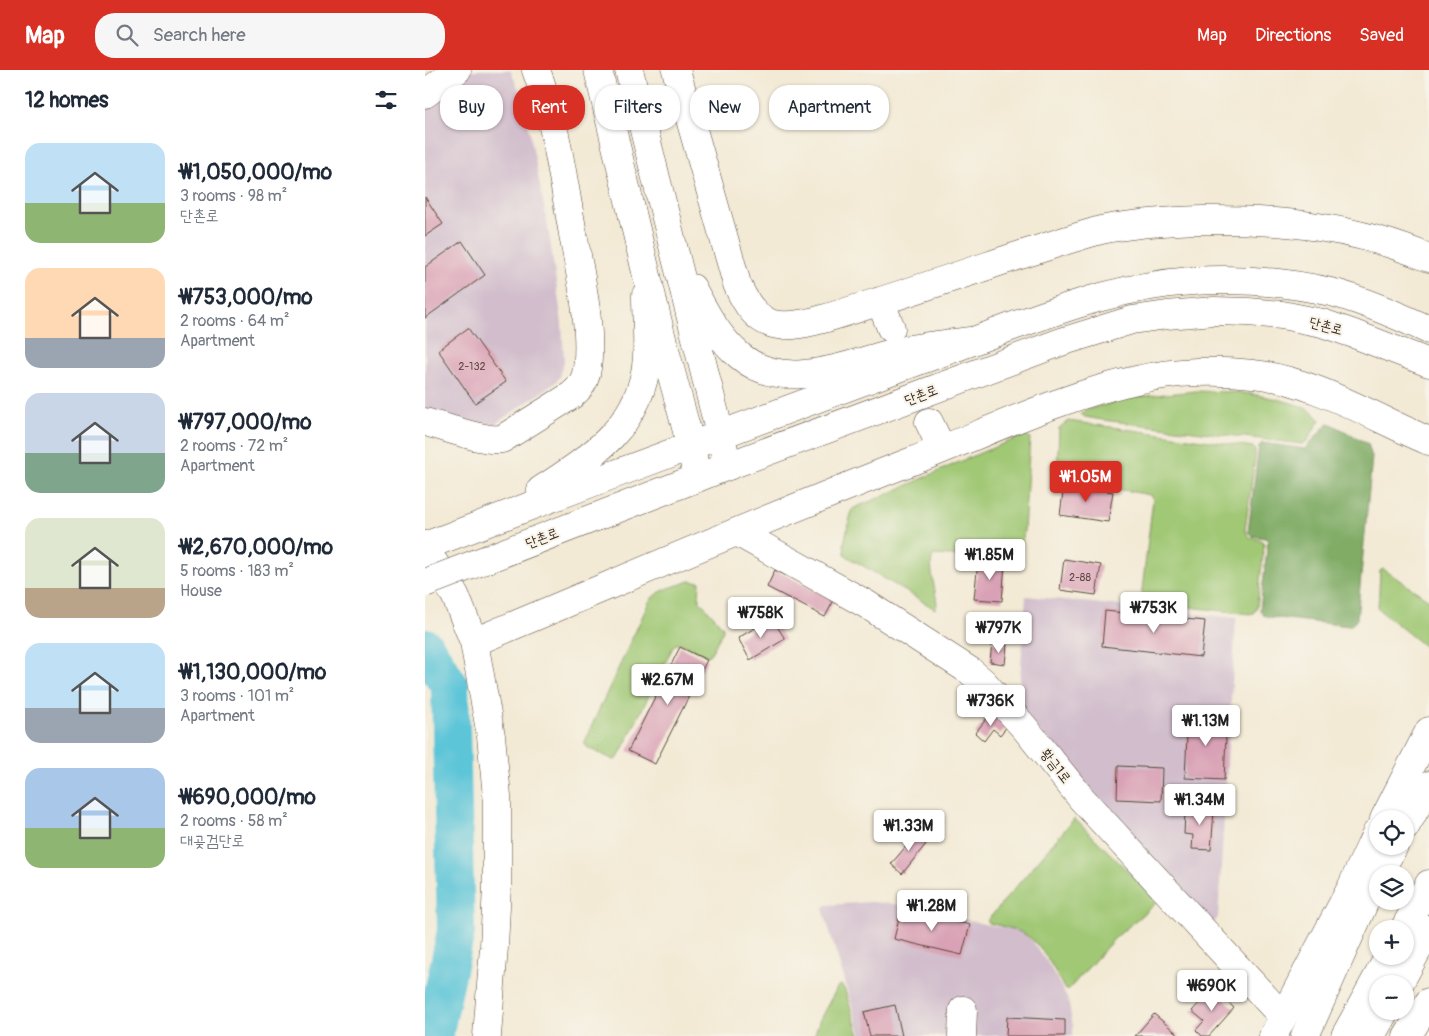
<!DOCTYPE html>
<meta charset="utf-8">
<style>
body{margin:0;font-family:Pangolin,"Poor Story",sans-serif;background:#f6f6f7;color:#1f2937;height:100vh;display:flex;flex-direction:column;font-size:19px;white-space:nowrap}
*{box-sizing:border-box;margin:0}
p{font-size:16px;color:#747a83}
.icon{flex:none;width:28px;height:28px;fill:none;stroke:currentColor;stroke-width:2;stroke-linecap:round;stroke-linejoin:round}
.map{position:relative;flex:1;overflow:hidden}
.drawer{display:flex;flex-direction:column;background:#fff;width:425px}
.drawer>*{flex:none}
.hud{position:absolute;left:15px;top:15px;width:475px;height:45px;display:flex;gap:10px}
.buttons{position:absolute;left:944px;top:740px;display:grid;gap:10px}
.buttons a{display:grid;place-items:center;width:45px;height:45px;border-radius:50%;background:#fff;box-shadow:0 1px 4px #0004;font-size:25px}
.price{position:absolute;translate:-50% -42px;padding:0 11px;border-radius:5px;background:#fff;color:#222;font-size:16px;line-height:32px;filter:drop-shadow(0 1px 2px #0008)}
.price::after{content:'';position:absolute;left:50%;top:30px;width:15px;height:11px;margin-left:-8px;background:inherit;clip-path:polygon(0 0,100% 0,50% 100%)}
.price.active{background:#d93025;color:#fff}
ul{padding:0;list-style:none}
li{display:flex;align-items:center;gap:15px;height:125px;padding:0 25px}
li span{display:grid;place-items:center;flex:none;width:140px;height:100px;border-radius:15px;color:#555}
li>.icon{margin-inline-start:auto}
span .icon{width:60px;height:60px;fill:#fffc;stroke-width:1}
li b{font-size:21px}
h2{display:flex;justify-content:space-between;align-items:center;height:60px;padding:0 25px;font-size:21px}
.pill{padding:0 18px;border-radius:20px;background:#fff;box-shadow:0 1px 4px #0004;font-size:18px;line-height:45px}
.pill.active{background:#d93025;color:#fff}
header{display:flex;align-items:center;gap:30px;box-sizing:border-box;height:70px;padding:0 25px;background:#d93025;color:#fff}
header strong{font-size:24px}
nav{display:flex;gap:28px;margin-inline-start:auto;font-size:18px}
.search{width:350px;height:45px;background:#f6f6f7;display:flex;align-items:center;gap:12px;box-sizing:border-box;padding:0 18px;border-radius:20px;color:#747a83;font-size:19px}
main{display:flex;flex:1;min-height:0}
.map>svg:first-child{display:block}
.industrial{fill:#d1bdcc}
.green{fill:#a0c874;stroke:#6e7949}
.forest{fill:#80ac66;stroke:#5e6b42}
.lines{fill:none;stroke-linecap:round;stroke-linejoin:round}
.river{stroke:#5cc5d8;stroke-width:38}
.building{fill:#d9a1b5}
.minor-tunnel{stroke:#cec4b0;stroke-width:28;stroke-dasharray:28 14;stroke-linecap:butt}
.minor-casing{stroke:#574739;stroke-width:29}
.major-casing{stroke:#574739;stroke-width:29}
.highway-casing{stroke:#574739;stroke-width:29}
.minor{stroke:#fff;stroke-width:28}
.major{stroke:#fff;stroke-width:28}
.highway{stroke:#fff;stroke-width:28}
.major-bridge-casing{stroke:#574739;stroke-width:29;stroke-linecap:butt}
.major-bridge{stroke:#fff;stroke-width:28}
.labels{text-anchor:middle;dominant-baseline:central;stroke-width:4;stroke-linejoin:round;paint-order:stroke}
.number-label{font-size:11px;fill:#624844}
.street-label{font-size:14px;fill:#3b2a1e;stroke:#f7f3e8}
</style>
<header>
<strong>Map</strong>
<div class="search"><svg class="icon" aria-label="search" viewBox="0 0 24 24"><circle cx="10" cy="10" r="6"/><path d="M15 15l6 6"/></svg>Search here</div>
<nav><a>Map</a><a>Directions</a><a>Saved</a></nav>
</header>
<main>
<section class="drawer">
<h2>12 homes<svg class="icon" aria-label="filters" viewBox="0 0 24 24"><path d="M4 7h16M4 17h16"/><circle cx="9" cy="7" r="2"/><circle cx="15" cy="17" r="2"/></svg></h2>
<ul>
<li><span style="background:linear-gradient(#bfe0f5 60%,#8fb573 0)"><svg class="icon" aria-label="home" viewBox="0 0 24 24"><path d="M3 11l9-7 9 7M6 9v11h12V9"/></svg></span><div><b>₩1,050,000/mo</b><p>3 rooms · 98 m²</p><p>단촌로</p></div></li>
<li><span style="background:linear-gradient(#ffd9b3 70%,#9aa5b1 0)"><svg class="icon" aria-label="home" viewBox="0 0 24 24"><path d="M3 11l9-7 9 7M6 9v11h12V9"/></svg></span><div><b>₩753,000/mo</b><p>2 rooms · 64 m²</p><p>Apartment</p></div></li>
<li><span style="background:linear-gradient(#c9d6e8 60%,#7fa58c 0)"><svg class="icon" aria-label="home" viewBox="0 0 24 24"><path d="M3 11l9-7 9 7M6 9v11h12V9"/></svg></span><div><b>₩797,000/mo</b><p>2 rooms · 72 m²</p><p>Apartment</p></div></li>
<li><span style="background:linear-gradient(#dfe7d0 70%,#b9a48a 0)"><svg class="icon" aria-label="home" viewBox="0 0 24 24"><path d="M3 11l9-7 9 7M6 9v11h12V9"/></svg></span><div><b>₩2,670,000/mo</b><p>5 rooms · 183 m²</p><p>House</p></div></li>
<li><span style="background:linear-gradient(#bfe0f5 65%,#9aa5b1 0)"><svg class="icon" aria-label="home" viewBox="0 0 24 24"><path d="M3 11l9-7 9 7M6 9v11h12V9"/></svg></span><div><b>₩1,130,000/mo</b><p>3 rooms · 101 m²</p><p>Apartment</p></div></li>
<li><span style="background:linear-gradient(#a9c7e8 60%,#8fb573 0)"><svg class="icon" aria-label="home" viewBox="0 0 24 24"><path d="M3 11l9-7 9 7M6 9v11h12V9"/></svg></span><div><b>₩690,000/mo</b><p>2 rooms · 58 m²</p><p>대곶검단로</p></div></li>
</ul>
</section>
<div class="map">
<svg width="1004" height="966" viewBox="0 0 1004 966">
<rect width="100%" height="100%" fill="#f7f3e8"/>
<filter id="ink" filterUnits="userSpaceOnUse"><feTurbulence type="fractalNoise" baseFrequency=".02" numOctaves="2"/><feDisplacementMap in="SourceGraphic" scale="10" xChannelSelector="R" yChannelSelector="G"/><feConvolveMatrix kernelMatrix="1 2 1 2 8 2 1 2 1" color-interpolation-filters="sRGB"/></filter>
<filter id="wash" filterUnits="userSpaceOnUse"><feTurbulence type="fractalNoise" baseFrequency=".0096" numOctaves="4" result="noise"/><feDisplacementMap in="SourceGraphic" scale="20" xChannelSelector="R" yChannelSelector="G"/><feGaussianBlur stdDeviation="1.12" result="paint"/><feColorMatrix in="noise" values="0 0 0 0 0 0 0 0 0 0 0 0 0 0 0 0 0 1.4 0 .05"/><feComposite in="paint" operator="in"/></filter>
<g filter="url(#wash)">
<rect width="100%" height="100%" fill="#f3ead5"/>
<!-- industrial -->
<path class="industrial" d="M47,0h38l10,22 9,36 20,106 13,89 2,38 -4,16 -5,6 -60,41 -9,1 -61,-12v-309z
M601,526l210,22 -18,299 -3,5 -5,-1 -21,-22 -171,-192z
M447,832l21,2 29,5 66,16 24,4 12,5 8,7 17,24 19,35 5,26v10h-212l-38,-127 4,-4z"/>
<!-- green -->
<path class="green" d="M771,321c16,1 31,0 47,2 17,2 70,11 77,27l-13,21 -5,3 -200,-24 -17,-3 -4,-3 4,-4 50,-13z
M643,351l185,26 2,3v7l-10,73 4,7 12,3 3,3v4l-7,60 -3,6 -3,1 -108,-12 -2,-4 12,-99 -3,-4 -92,-17 -1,-4 2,-46z
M601,365l4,3 -6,93 -4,25 -10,3 -77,-4c-5,10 3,37 4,49l-2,5 -90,-54 -1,-11 7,-33 3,-3c58,-23 113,-52 172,-73z
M958,499l46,31v50l-51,-41 2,-38z
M265,511l10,1 -1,15 1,4 23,26v4l-12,22 -3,3 -3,-1 -25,-12 -6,2 -56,113 -4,2 -26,-12 -4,-4 2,-6 63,-136c8,-13 28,-16 41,-21z
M650,749l79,78 3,5 -43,37 -46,51h-2c-5,-6 -8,-14 -12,-21 -21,-34 -27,-38 -66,-46l-1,-2 85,-100z
M416,915l4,5 14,46h-45l6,-17 18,-33z"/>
<!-- forest -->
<path class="forest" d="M903,353l4,1 36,20 4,13 -15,162 -3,4 -5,3 -79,-9 -7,-2 -3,-5 8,-69 -3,-3 -13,-2 -4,-4 11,-86 3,-3 43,6z"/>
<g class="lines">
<!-- river -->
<path class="river" d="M0,577l25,39 6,245 -22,105"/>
</g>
<g id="blocks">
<!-- building -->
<path class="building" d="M0,127l18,27 -18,12z
M37,171l23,34 -60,43v-51z
M43,258l38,54 -31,21 -37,-53z
M639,414l49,8 -5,30 -48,-7z
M639,489l37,6 -5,30 -36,-5z
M553,491l27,3 -3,37 -28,-2z
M350,500l59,30 -9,17 -58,-30z
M680,541l100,10 -4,36 -99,-11z
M347,548l13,21 -35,21 -12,-22z
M567,573l15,2 -2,19 -15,-2z
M255,577l27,13 -52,104 -27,-13z
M567,642l16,13 -8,10 -7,-6 -9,12 -9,-8z
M763,644l39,1 -3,65 -39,-2z
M693,696l44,2 -1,33 -44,-2z
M767,731l15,1v8l7,1 -3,39 -19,-1 1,-14 -9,-1 1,-21h7z
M485,760l16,14 -24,30 -11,-10 17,-20 -6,-4z
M476,839l69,16 -8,30 -68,-16z
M788,918l21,20 -25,28h-7l-6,-6 8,-9 -12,-10z
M470,935l7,31h-32l-6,-24z
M729,944l26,22h-45z
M582,947l58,3v16h-59z"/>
</g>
</g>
<g filter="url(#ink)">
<use href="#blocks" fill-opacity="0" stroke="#574739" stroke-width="1"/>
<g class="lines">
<!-- minor-tunnel -->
<path class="minor-tunnel" d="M473,273l31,79"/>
<!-- minor casing -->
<g class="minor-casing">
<path id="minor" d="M251,0l61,214c20,46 41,47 86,35 63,-19 125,-40 188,-61 30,-9 60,-20 90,-28 33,-7 68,-9 102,-10 80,-1 152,7 226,38
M0,24l32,-24
M455,231l11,27
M0,352c21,5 58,20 77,17l70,-44c7,-6 12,-12 14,-21 8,-39 -6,-101 -13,-140 -10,-55 -17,-112 -37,-164
M504,352l13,27
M312,462l129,72 104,67 13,11 41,45 58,72 201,218
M0,479l30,46 19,47 17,94 6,60v90l-3,61 -7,89
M49,572c147,-61 293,-125 441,-182 73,-28 149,-65 226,-81 34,-8 77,-9 112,-5 58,5 122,44 176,67
M959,749l45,-88
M537,966l1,-26
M848,966l78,-148 26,-56"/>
</g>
<!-- major casing -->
<g class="major-casing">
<path id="major" d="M116,420c51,-33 102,-66 106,-133 1,-21 -1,-41 -1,-62
M0,476c154,-59 308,-116 463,-174 40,-14 80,-29 120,-44 60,-22 120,-43 184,-47 48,-3 97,1 143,12 32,9 64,23 94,37
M65,488l238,-92 333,-124 71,-22 35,-5 47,-4 34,1 34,3 40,8 32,11 75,29
M980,757l24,-42
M953,804l16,-28
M979,859l25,-45
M974,914l30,-55
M880,966l72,-162
M920,966l44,-80
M946,966l14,-25
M982,966l22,-34"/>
</g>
<!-- highway casing -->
<g class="highway-casing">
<path id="highway" d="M173,0l63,265 30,111 6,32
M204,0l99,396
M267,218c13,24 26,50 48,68 44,37 105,9 152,-3 26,-7 52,-9 79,-12"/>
</g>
<!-- minor -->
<use href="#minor" class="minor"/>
<!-- major -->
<use href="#major" class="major"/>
<!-- highway -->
<use href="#highway" class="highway"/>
<!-- major-bridge casing -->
<g class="major-bridge-casing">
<path id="major-bridge" d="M0,513l65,-25"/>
</g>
<!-- major-bridge -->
<use href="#major-bridge" class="major-bridge"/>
</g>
</g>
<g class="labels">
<!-- number labels -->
<g class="number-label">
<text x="47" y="296">2-132</text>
<text x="655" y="507">2-88</text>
</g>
<!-- street labels -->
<g class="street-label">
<text transform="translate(901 256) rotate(15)">단촌로</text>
<text transform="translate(496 325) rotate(-21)">단촌로</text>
<text transform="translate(117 468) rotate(-21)">단촌로</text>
<text transform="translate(631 696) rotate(52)">황금1로</text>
</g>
</g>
</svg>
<div class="buttons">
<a><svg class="icon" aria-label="locate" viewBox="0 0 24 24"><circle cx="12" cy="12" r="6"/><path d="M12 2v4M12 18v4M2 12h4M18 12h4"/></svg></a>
<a><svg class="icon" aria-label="layers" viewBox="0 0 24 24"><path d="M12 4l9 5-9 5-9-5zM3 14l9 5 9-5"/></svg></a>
<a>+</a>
<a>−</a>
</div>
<b class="price active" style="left:661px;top:433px">₩1.05M</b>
<b class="price" style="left:565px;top:511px">₩1.85M</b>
<b class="price" style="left:729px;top:564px">₩753K</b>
<b class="price" style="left:336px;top:569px">₩758K</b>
<b class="price" style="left:574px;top:584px">₩797K</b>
<b class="price" style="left:243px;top:636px">₩2.67M</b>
<b class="price" style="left:566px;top:657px">₩736K</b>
<b class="price" style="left:781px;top:677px">₩1.13M</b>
<b class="price" style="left:775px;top:756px">₩1.34M</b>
<b class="price" style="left:484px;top:782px">₩1.33M</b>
<b class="price" style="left:507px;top:862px">₩1.28M</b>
<b class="price" style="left:787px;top:942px">₩690K</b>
<div class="hud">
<a class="pill">Buy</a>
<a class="pill active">Rent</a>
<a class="pill">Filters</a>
<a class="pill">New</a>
<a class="pill">Apartment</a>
</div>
</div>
</main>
